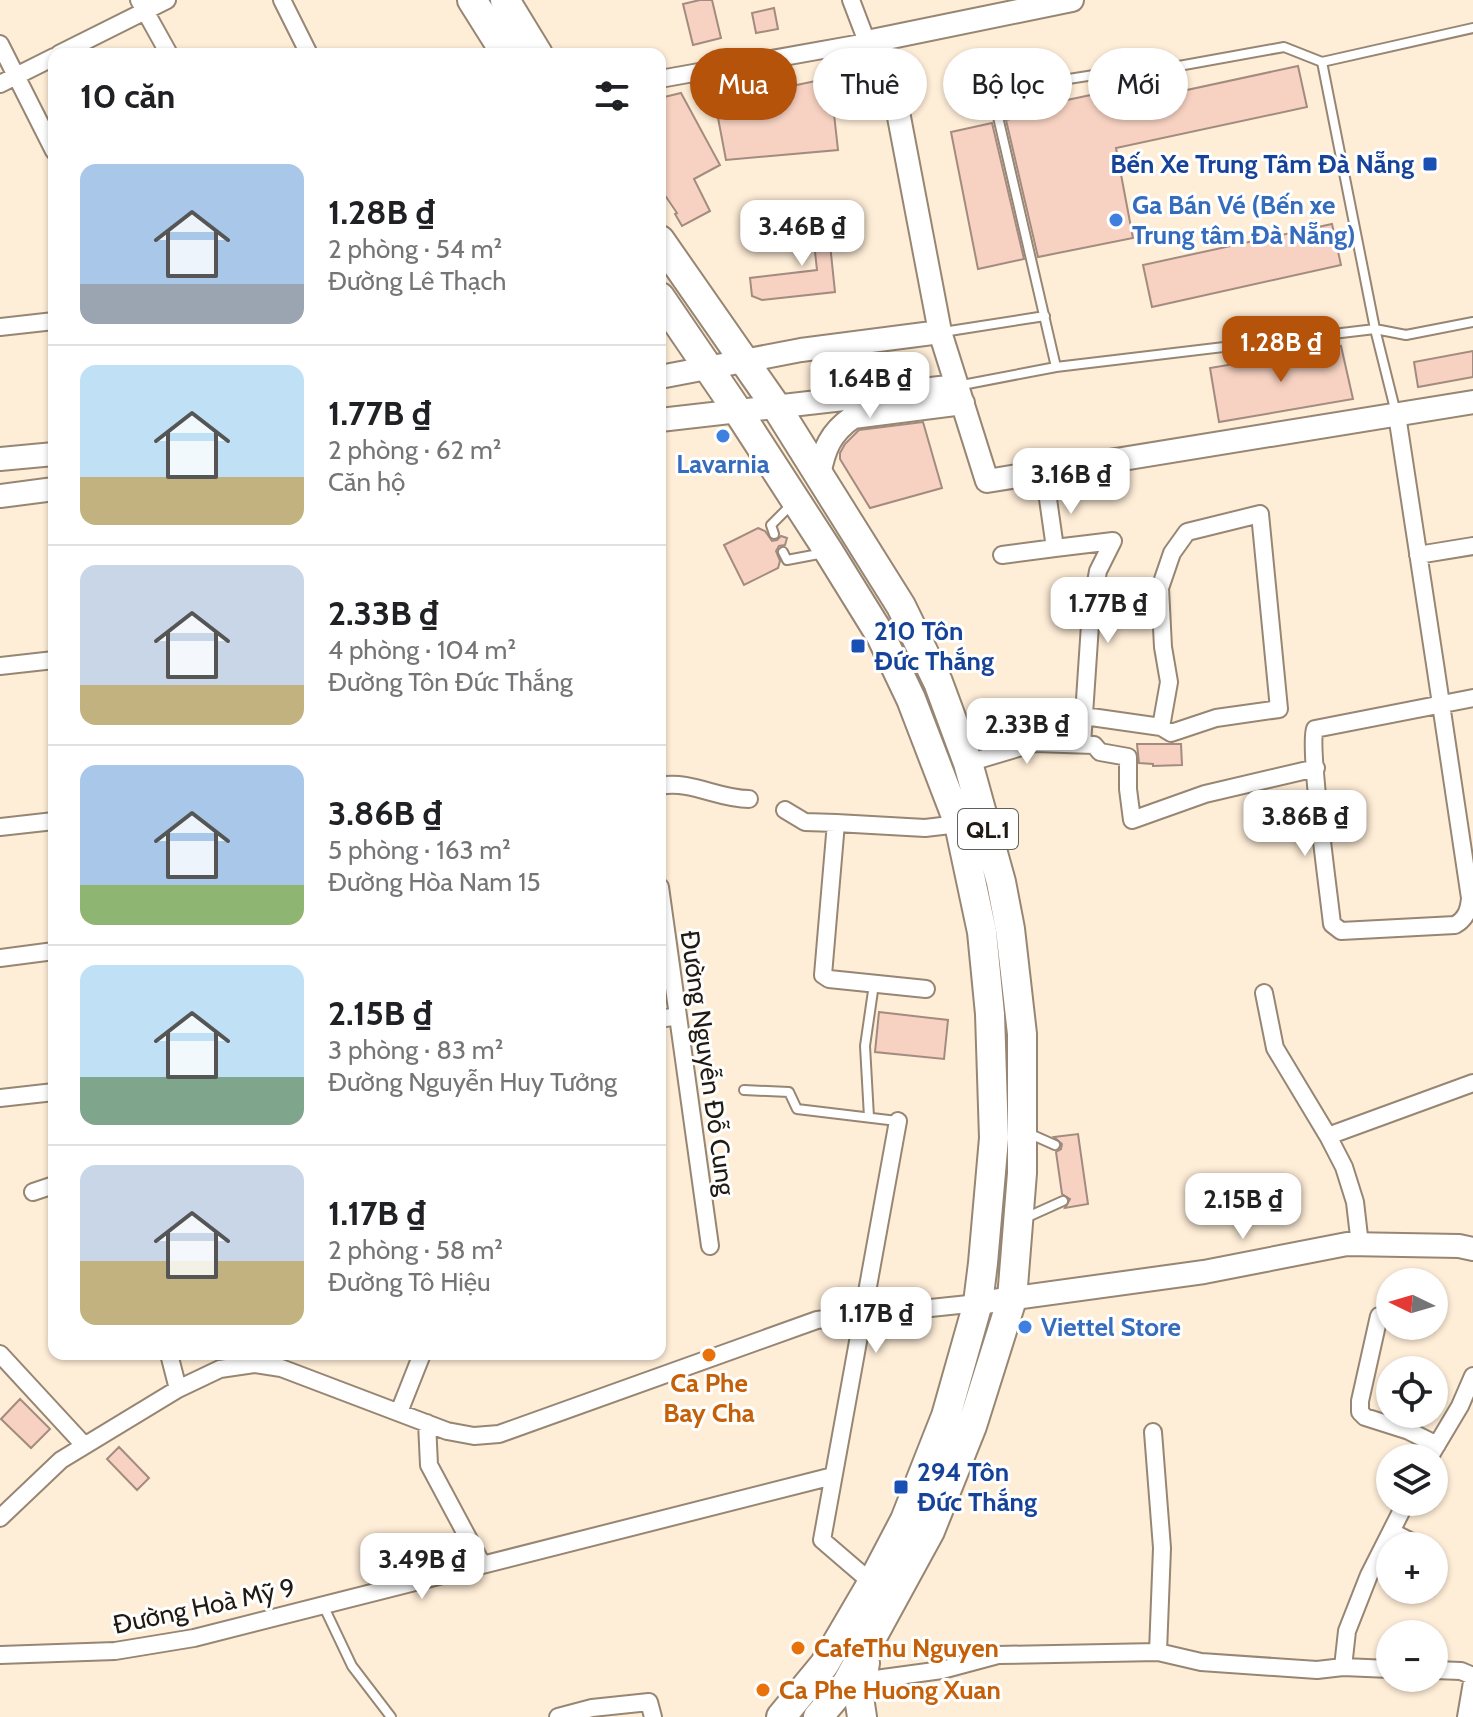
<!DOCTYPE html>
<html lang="vi">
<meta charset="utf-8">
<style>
body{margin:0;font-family:Cabin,sans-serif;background:#f6f6f6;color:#202124;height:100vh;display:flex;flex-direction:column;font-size:30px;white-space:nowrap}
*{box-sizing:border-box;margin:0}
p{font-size:26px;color:#757577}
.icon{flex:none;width:44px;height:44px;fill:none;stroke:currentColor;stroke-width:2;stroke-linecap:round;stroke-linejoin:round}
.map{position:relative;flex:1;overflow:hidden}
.side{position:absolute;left:48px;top:48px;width:618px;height:1312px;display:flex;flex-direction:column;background:#fff;border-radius:16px;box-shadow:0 2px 6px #0004}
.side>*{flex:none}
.hud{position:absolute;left:690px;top:48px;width:662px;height:72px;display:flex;gap:16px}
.needle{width:52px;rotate:275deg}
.controls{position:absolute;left:1376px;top:1268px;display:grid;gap:16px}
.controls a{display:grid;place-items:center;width:72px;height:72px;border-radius:50%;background:#fff;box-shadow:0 2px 6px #0004;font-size:40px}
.price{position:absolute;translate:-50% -68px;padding:0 18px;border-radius:16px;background:#fff;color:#222;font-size:26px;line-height:52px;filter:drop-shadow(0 2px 4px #0008)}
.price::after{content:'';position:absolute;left:50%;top:48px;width:24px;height:18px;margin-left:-12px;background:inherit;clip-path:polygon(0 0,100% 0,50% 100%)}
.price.current{background:#b45309;color:#fff}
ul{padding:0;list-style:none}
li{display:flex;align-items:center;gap:24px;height:200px;padding:0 32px}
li+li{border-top:2px solid #e0e0e0}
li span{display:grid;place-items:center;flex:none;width:224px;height:160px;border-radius:16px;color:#555}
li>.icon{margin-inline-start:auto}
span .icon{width:96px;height:96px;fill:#fffc;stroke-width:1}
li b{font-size:34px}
h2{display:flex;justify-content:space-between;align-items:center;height:96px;padding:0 32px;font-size:34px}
.tag{padding:0 28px;border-radius:36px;background:#fff;box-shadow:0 2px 6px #0004;font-size:28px;line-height:72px}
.tag.current{background:#b45309;color:#fff}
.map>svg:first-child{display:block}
.building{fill:#f7d2c2;stroke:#a38b80;stroke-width:2}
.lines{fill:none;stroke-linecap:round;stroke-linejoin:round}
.service-casing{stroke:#968673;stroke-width:12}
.minor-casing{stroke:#968673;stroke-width:20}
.tertiary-casing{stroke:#968673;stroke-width:26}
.trunk-casing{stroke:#968673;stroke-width:32}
.service{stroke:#fff;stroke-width:8}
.minor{stroke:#fff;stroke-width:16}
.tertiary{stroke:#fff;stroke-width:22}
.trunk{stroke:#fff;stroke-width:28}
.transit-dot{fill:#1a4fb4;stroke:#fff;stroke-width:3}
.shop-dot{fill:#3f7fe0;stroke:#fff;stroke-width:3}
.food-dot{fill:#e8710a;stroke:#fff;stroke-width:3}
.labels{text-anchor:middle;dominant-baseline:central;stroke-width:6;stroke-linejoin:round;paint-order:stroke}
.shield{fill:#fff;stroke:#635f59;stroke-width:2}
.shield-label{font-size:24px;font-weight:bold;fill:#201a12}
.transit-label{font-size:26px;font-weight:bold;fill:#164399;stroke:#fff;text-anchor:start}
.shop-label{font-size:26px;font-weight:bold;fill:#366cbe;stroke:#fff;text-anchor:start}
.street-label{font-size:26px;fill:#201a12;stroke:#fff}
.food-label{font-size:26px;font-weight:bold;fill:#c56008;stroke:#fff;text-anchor:start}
</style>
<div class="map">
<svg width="1473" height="1717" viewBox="0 0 1473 1717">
<rect width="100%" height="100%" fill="#feedd7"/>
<!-- building -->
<path class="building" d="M700,0h12l9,38 -28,7 -10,-41z
M774,8l4,21 -22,4 -4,-20z
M1298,66l9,41 -191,41 17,90 -95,19 -32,-137 25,-5 -2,-7 76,-16 3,15z
M830,78l8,72 -112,10 -11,-58z
M681,93l39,72 -26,14 16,32 -28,15 -7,-12 2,-1 -17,-25v-90z
M992,123l32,136 -46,10 -27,-137z
M827,215l8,77 -73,8 -10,-4 -2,-18 67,-8 -4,-36 -12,2 -2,-18z
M1332,224l9,41 -189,42 -9,-42z
M1341,346l12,53 -134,23 -9,-54z
M1473,351v26l-55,10 -4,-25z
M923,422l19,66 -72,20 -30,-49v-6l5,-9 14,-14z
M758,528l7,3 7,10 5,-1 4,-4 6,2 -2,7 -6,1 -3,5 4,10 -2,7 -34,17 -20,-40z
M1142,601l7,12 -24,12 -6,-12z
M1137,744h44l1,21 -29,1v-2l-14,-1z
M879,1012l69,8 -4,39 -69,-7z
M1078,1134l10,70 -23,4 5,-9 -8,-5 -6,-42 5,-3 1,-5 -8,-7z
M20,1399l30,30 -19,19 -30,-29z
M119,1447l30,31 -12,12 -30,-31z"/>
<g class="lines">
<!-- service casing -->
<g class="service-casing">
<path id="service" d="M1322,62l151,-34
M943,332l102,-16
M957,386l99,-19 319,-38 -53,-267 -38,-15 -155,28h-35l-102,16 64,276
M1396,413l-21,-84 31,6 67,-13
M774,534l-3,-9 21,-21
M783,552l4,8 37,-7
M744,1090l45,2 8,17 100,12
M869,1117l-4,-71 9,-62
M1028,1133l27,12
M1023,1219l40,-18
M1393,1528l36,18
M323,1605l29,61 39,51"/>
</g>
<!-- minor casing -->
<g class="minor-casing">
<path id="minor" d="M139,0l30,54
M282,0l27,54
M0,44l54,107
M59,54l108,-54
M660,79l207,-37 -16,-42
M0,84l54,-27
M0,327l54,-6
M1397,415l38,249 35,234c-1,12 -4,21 -15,27l-114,6 -9,-7c-3,-29 -24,-178 -17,-195l158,-31
M1044,471l11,77 58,-7
M1002,555l53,-7
M1418,555l55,-9
M0,666l54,-6
M1084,716l77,11 8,-45 -6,-35 -3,-59 12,-35 15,-21 73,-18 19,195 -63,9 -45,15 -10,-6
M1082,744l9,-134 7,-39 15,-30
M968,763l67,-20 59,2 6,7 28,5v32l4,31 73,-26 111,-26
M660,786c31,-6 58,13 89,13
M785,810l20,12 31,1 -13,152 6,4 97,10
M836,823l89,5 34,-4
M0,827l54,-6
M660,887l50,359
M0,958l54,-7
M1264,993l11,55 53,88 16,31 11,35 5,43
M660,1019l17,-3
M0,1098l54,-6
M1328,1136l145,-53
M33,1192l21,-7
M1379,1316l-19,85v11l5,5 44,14 28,14
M0,1354l84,91
M169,1354l9,35
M399,1412l23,-58
M427,1423l2,42 53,99
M1153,1432l9,116 -4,104
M1429,1458l31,-52 13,-30
M0,1518l61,-58 117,-71 42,-20 34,-5 27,4 166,63 27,5 25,-2 318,-114 161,-17
M872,1583l-50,-43 76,-419
M0,1655l115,-4 79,-13 639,-162
M1343,1667l4,-36 22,-56 37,-73
M1434,1670l27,1 12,5 -7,41
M861,1681l81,-11 56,-15 160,-3 43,10 116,8 26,-3 47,2
M558,1717l34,-9 57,-6 4,15"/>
</g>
<!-- tertiary casing -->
<g class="tertiary-casing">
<path id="tertiary" d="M1072,0l-205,42 20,41 12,34 41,215 47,149 486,-79
M660,377l141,-27 139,-18
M660,420l297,-34
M0,459l54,-5
M819,475c5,-26 11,-42 34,-58l110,-14
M0,496l54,-7
M978,1303l226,-31 143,-28 112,2 14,3"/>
</g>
<!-- trunk casing -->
<g class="trunk-casing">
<path id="trunk" d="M472,0l34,54
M505,0l33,54
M660,240l117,168 124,198 37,76 30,81 33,119 9,47 12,105v139l-10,126 -40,127 -42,105 -83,152 -29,34
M660,297l79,116 90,139 52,84 30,63 48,125 23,108 8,82 4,124 -11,125 -5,40 -32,113 -41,104 -33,63 -48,82 -43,52
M862,1717l-3,-20 6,-34"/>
</g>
<!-- service -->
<use href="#service" class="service"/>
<!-- minor -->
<use href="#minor" class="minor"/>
<!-- tertiary -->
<use href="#tertiary" class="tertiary"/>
<!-- trunk -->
<use href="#trunk" class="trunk"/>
</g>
<!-- markers -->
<g class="transit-dot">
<rect x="1422" y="156" width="16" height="16" rx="4"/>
<rect x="850" y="638" width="16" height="16" rx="4"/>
<rect x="893" y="1479" width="16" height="16" rx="4"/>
</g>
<g class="shop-dot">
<circle cx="1116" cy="220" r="8"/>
<circle cx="723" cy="436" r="8"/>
<circle cx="1025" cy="1327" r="8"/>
</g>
<g class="food-dot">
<circle cx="709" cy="1355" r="8"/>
<circle cx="798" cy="1648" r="8"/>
<circle cx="763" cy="1690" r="8"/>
</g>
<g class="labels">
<!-- shield labels -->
<rect class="shield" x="958" y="809" width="60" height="40" rx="6"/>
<g class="shield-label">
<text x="988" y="829">QL.1</text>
</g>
<!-- transit labels -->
<g class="transit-label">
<text x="1414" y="164" text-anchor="end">Bến Xe Trung Tâm Đà Nẵng</text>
<text x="874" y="631">210 Tôn<tspan x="874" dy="30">Đức Thắng</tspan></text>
<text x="917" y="1472">294 Tôn<tspan x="917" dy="30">Đức Thắng</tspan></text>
</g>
<!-- shop labels -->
<g class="shop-label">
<text x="1132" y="205">Ga Bán Vé (Bến xe<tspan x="1132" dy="30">Trung tâm Đà Nẵng)</tspan></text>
<text x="723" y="464" text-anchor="middle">Lavarnia</text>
<text x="1041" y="1327">Viettel Store</text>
</g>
<!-- street labels -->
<g class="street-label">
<text transform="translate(708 1063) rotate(82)">Đường Nguyễn Đỗ Cung</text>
<text transform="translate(204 1606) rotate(-12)">Đường Hoà Mỹ 9</text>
</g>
<!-- food labels -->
<g class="food-label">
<text x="709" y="1383" text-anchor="middle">Ca Phe<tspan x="709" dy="30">Bay Cha</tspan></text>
<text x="814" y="1648">CafeThu Nguyen</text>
<text x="779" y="1690">Ca Phe Huong Xuan</text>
</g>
</g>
</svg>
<div class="controls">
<a><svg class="needle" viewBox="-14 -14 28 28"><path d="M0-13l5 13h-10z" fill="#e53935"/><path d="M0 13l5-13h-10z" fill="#757577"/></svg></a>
<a><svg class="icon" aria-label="locate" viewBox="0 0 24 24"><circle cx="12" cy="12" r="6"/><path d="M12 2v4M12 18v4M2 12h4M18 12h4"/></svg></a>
<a><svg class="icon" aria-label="layers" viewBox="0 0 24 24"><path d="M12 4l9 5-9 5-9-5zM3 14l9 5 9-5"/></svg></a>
<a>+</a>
<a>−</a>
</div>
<b class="price" style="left:802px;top:268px">3.46B ₫</b>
<b class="price current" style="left:1281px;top:384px">1.28B ₫</b>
<b class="price" style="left:870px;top:420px">1.64B ₫</b>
<b class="price" style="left:1071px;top:516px">3.16B ₫</b>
<b class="price" style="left:1108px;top:645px">1.77B ₫</b>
<b class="price" style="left:1027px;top:766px">2.33B ₫</b>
<b class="price" style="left:1305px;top:858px">3.86B ₫</b>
<b class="price" style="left:1243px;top:1241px">2.15B ₫</b>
<b class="price" style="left:876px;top:1355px">1.17B ₫</b>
<b class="price" style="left:422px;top:1601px">3.49B ₫</b>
<div class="hud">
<a class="tag current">Mua</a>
<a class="tag">Thuê</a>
<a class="tag">Bộ lọc</a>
<a class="tag">Mới</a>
</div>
<section class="side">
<h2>10 căn<svg class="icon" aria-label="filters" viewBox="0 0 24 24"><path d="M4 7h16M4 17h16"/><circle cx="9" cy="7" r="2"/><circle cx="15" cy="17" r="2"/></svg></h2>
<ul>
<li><span style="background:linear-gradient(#a9c7e8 75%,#9aa5b1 0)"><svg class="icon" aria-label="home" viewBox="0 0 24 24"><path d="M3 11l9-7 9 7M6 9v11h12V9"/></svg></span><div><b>1.28B ₫</b><p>2 phòng · 54 m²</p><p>Đường Lê Thạch</p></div></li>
<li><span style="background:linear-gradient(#bfe0f5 70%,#c2b280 0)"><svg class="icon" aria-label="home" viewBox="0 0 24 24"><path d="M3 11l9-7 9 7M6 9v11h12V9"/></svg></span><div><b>1.77B ₫</b><p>2 phòng · 62 m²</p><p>Căn hộ</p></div></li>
<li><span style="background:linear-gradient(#c9d6e8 75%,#c2b280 0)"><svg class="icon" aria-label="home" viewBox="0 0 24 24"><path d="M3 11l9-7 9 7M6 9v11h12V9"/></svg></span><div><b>2.33B ₫</b><p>4 phòng · 104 m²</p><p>Đường Tôn Đức Thắng</p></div></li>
<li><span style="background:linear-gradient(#a9c7e8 75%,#8fb573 0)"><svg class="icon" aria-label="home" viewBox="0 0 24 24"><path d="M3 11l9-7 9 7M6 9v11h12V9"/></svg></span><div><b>3.86B ₫</b><p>5 phòng · 163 m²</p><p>Đường Hòa Nam 15</p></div></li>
<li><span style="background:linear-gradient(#bfe0f5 70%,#7fa58c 0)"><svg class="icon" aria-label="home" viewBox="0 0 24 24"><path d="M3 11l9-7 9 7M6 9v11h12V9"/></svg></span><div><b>2.15B ₫</b><p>3 phòng · 83 m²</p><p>Đường Nguyễn Huy Tưởng</p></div></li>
<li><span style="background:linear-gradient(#c9d6e8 60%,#c2b280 0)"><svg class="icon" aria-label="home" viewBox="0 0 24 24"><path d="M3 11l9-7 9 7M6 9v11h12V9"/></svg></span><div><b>1.17B ₫</b><p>2 phòng · 58 m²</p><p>Đường Tô Hiệu</p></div></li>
</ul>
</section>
</div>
